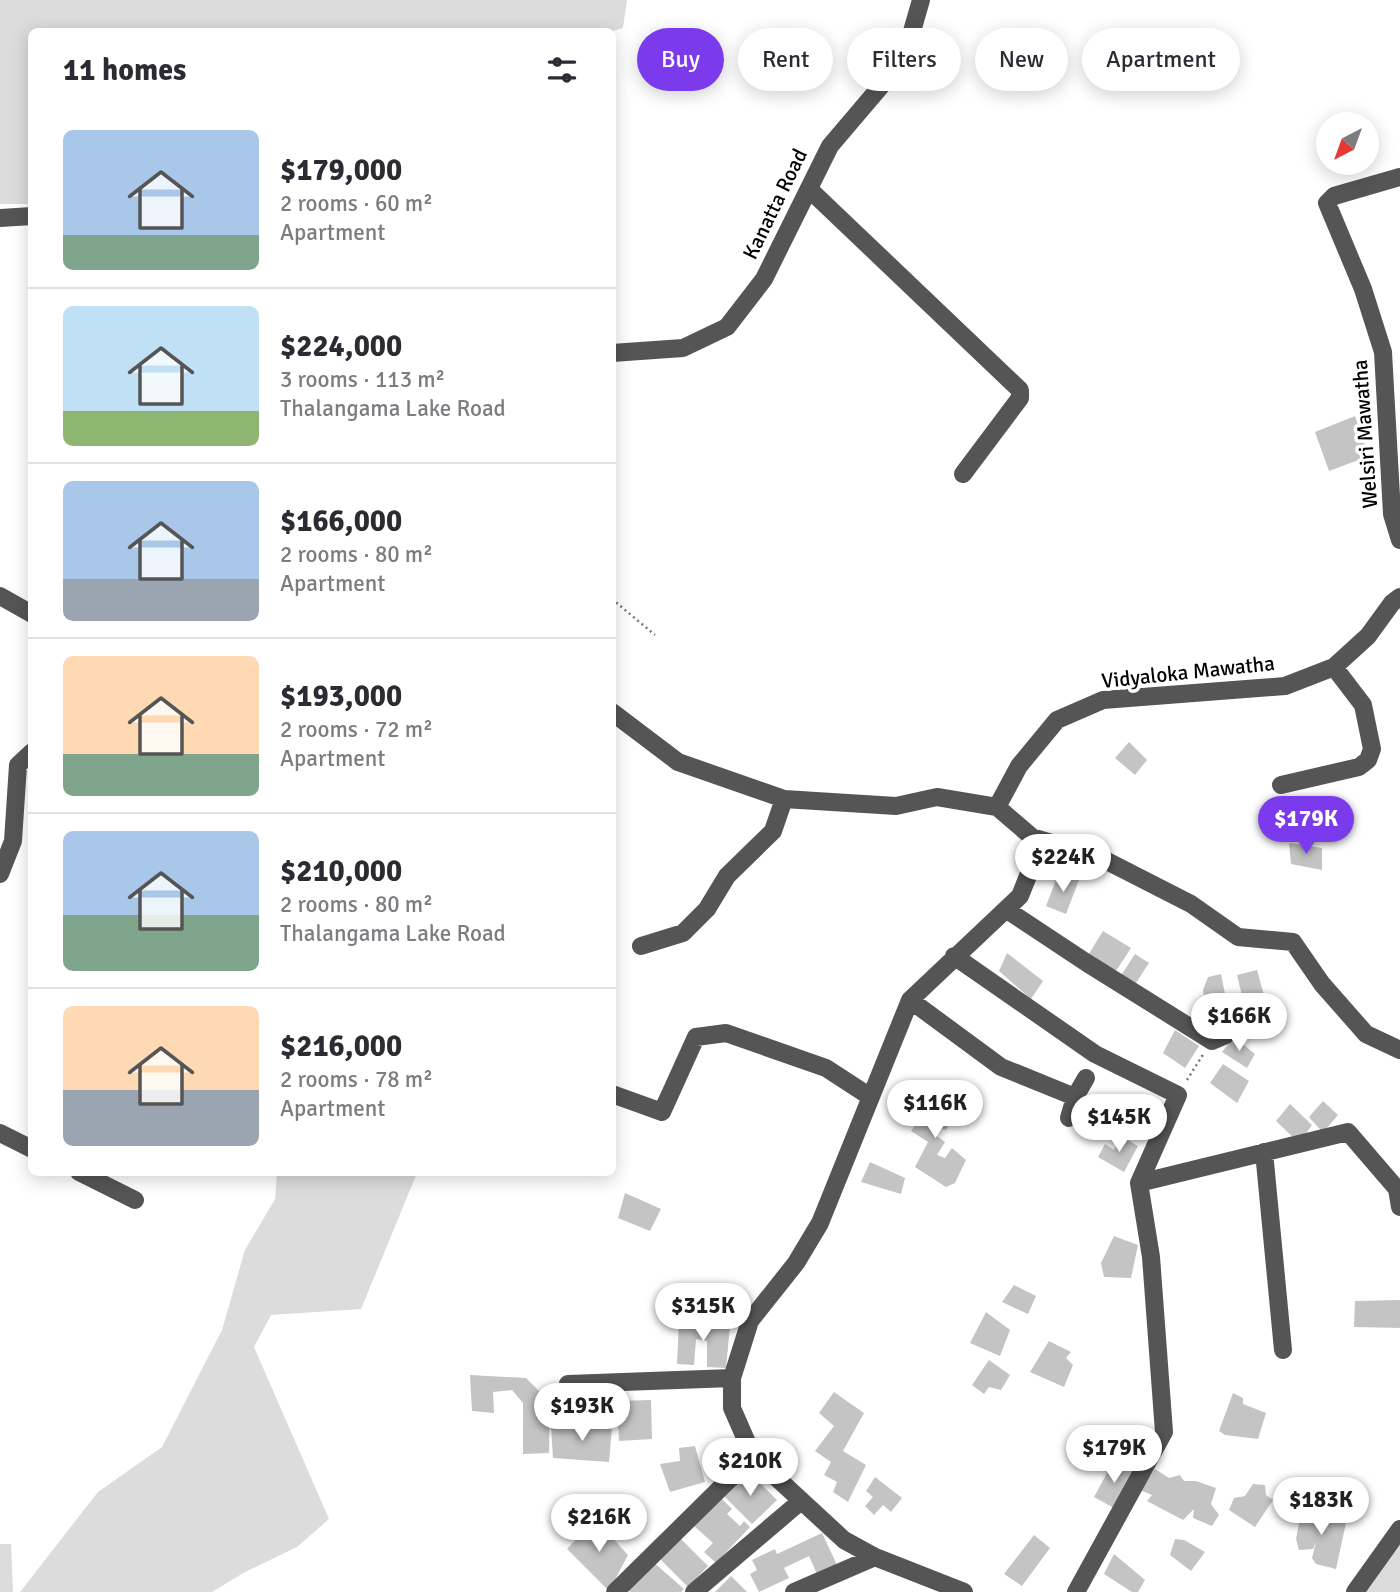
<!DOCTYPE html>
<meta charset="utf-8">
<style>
body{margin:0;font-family:Signika,sans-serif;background:#f2f2f3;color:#2b2b33;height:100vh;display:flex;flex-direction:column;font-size:26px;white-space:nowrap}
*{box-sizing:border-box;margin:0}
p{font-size:23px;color:#7c7c81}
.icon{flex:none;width:38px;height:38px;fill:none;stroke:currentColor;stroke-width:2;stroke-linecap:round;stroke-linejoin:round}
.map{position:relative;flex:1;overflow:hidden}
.sheet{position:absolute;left:28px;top:28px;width:588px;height:1148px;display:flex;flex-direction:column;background:#fff;border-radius:10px;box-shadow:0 4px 18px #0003}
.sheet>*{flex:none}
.guide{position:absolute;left:637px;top:28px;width:658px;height:63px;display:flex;gap:14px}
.needle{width:46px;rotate:221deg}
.controls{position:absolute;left:1316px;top:112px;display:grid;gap:14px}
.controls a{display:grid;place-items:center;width:63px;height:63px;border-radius:50%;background:#fff;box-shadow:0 4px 18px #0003;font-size:35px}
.price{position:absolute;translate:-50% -60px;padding:0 16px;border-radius:24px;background:#fff;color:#222;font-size:23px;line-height:46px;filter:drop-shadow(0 2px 4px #0008)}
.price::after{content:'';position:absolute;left:50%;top:42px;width:21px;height:16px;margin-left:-10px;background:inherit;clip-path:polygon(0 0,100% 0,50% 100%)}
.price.current{background:#7c3aed;color:#fff}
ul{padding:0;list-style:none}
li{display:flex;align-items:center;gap:21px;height:175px;padding:0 35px}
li+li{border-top:2px solid #e1e1e2}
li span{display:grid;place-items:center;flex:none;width:196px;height:140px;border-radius:10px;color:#555}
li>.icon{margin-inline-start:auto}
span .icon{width:84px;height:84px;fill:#fffc;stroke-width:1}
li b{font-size:30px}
h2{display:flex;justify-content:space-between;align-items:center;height:84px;padding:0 35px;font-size:30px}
.tag{padding:0 24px;border-radius:32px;background:#fff;box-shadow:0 4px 18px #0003;font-size:24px;line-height:63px}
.tag.current{background:#7c3aed;color:#fff}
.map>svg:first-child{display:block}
.green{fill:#dcdcdc}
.building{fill:#c4c4c4}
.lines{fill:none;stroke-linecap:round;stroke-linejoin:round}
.path{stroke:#777;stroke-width:2.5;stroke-dasharray:2 3.5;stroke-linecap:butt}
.minor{stroke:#555;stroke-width:18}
.labels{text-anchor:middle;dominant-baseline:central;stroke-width:7;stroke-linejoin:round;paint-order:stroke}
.street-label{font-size:21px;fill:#000;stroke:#fff}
</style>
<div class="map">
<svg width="1400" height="1592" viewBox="0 0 1400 1592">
<rect width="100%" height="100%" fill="#fff"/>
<!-- green -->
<path class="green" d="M0,0h627l-4,28 -13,4h-578l-1,172h-31z
M277,1173h140l-56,136 -90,6 -17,32 75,172 -32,28 -52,25 -33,20h-192l78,-100 64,-45 60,-117 23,-80 30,-51z
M1400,1529v63h-45z
M0,1544h11l2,48h-13z"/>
<!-- building -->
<path class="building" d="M1355,416l14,40 -40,15 -14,-39z
M1129,742l18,18 -12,15 -20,-17z
M1289,843l33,5v22l-31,-6z
M1062,873l17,7 -13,34 -20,-8 10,-26 3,1z
M1103,931l28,17 -17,26 -27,-17z
M1007,953l36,28 -12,18 -32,-28z
M1135,954l14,9 -15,23 -14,-9z
M1257,970l7,25 -20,9 -7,-29z
M1221,974l6,30 -8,17 -13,-10 -3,-21 5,-13z
M1264,995h9l11,31 -21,11 -10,-13v-18z
M1175,1030l24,16 -14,22 -22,-15z
M1234,1037l21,17 -8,14 -25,-16z
M1223,1064l26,17 -12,22 -27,-20z
M919,1090l28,15 -2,8 8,4 -7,13 -9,-3 -4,6 12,9 -8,13 8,3 7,-10 14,12 -11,23 -9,4 -31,-20 13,-25 -17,-11 7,-10 -9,-8z
M1323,1101l15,14 -15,18 -14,-16z
M1290,1104l22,21 -13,18 -23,-22z
M1125,1109l17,14 -12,14 -17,-13z
M1121,1136l17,10 -14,26 -26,-15 7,-13 9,6z
M870,1162l35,16 -4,16 -40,-12z
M625,1193l36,16 -11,22 -32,-13z
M1114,1236l24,9 -7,33 -27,-1 -3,-14z
M1014,1285l22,11 -8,18 -26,-12z
M1400,1300v28l-46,-1 1,-26z
M986,1312l24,18 -10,26 -30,-13z
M679,1320l51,6 -4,42 -19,-1v-26l-11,-2 -2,26 -17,-1z
M1049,1341l22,11 -5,6 7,7 -9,22 -34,-15z
M989,1360l21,15 -9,15 -12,-3 -5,7 -12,-9z
M470,1375l56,3 24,24 -1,51 -26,1v-51l-11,-13 -19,2 1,21 -22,-2z
M834,1392l30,21 -21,38 23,14 -18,37 -15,-10 4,-10 -13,-7 7,-13 -16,-11 19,-25 -15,-13z
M1233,1393l10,5v6l23,9 -8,26 -33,-4 -6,-4z
M651,1400l1,39 -33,2 -2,-40z
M551,1427h61l-3,35 -56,-4z
M695,1446l10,36 -35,10 -10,-28 20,-3 -1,-13z
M1113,1462l20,10 -19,36 -20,-11z
M1155,1469l14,9 11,-3 4,6h12l20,7 -5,16 8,11 -7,11 -19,-8 1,-9 -11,11 -36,-19 5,-6 -12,-5z
M748,1471l29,29 -25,24 -29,-29z
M875,1477l27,21 -11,14 -8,-7 -9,10 -9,-9 8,-9 -7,-6z
M1253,1484l12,1 1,10 7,5 -18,27 -26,-17 5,-12 11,-2z
M721,1498l11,11 -5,5 13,12 4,-5 6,6 -34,36 -12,-11 9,-9 -19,-17z
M1302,1508l21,4 -5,16 12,-13 16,8 -10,46 -20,-5 -4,-6 4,-16 -3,7 -14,1 -3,-11z
M595,1519l33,36 -19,36 -42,-42z
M822,1533l15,32 -20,9 -8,-18 -25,12 5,10 -30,14 -9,-18 7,-4 -5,-10 23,-11 2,5z
M1034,1535l16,13 -28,38 -18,-12z
M680,1538l28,28 -20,21 -29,-29z
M1175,1539l9,1 21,12 -14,19 -21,-16z
M1114,1554l31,26 -7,12h-6l-28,-18z
M652,1561l32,28 -3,3h-51l-3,-3z
M731,1576l16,16h-32z"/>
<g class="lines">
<!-- path -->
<path class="path" d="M612,599l43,36
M1187,1080l17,-27"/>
<!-- minor -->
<path class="minor" d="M1400,177l-66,19 -7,7 36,86 20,63 9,162 8,26
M809,189l211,201v8l-57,76
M0,218l32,-2
M612,353l71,-5 44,-21 37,-48 66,-133 74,-87 17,-59
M0,596l32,18
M612,712l66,50 106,37 112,7 41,-9 60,10 35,30 -2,34 -10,25 -110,104 -90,223 -24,40 -46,58 -18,57v30l21,48 91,84 31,17 89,35
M1281,785l78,-18 9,-7 4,-11 -9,-44 -29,-38
M997,807l22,-41 38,-46 46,-20 182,-14 49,-19 34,-31 24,-33 8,-6
M1032,837l67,20 92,47 47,33 55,5 29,42 44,50 34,16
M0,874l13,-33 5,-76 14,-13
M1007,910l80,53 125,78 14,-6 9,-14 12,-4
M641,946l42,-13 24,-24 20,-33 46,-45 11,-32
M954,956l141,98 83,41 -39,88 12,74 13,175 -88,160
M910,1000l91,67 74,30
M612,1094l50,18 34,-75 30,-4 100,35 43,28
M1069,1118l6,-21 11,-19
M0,1133l32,16
M1264,1152l19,198
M79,1172l56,28
M1139,1183l209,-51 49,57 3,18
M568,1384l164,-6
M615,1592l138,-136
M694,1592l107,-91
M794,1592l81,-35
M1355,1592l45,-63"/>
</g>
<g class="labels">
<!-- street labels -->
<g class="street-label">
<text transform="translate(775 204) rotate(-64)">Kanatta Road</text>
<text transform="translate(1365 434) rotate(-94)">Welsiri Mawatha</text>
<text transform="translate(1188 672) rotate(-6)">Vidyaloka Mawatha</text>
</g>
</g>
</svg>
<div class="controls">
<a><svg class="needle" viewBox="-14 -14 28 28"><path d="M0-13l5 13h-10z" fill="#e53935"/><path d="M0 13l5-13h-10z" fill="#7c7c81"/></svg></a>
</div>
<b class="price current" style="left:1306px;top:856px">$179K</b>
<b class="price" style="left:1063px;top:894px">$224K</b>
<b class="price" style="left:1239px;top:1053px">$166K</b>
<b class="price" style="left:935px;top:1140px">$116K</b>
<b class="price" style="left:1119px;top:1154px">$145K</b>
<b class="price" style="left:703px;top:1343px">$315K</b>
<b class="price" style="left:582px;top:1443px">$193K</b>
<b class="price" style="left:1114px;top:1485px">$179K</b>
<b class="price" style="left:750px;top:1498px">$210K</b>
<b class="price" style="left:1321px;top:1537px">$183K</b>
<b class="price" style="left:599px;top:1554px">$216K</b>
<div class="guide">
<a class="tag current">Buy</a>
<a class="tag">Rent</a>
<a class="tag">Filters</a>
<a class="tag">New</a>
<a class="tag">Apartment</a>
</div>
<section class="sheet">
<h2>11 homes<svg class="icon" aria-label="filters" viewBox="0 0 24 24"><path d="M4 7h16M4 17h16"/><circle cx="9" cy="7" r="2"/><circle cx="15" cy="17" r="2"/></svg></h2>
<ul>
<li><span style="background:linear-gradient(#a9c7e8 75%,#7fa58c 0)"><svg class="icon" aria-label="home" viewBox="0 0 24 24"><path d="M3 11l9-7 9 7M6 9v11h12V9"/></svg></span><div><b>$179,000</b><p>2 rooms · 60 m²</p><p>Apartment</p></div></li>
<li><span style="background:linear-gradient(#bfe0f5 75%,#8fb573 0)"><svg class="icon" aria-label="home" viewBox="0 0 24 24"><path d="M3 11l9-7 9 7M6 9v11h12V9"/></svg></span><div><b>$224,000</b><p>3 rooms · 113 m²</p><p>Thalangama Lake Road</p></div></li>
<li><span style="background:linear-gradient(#a9c7e8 70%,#9aa5b1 0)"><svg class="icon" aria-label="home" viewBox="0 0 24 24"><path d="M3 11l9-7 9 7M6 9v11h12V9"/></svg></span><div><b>$166,000</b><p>2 rooms · 80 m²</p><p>Apartment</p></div></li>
<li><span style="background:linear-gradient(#ffd9b3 70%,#7fa58c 0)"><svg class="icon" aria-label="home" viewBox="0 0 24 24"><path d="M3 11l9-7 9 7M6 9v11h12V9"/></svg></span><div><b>$193,000</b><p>2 rooms · 72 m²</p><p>Apartment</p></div></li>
<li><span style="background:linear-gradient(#a9c7e8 60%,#7fa58c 0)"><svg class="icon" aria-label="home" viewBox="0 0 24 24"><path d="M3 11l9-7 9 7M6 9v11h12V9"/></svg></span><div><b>$210,000</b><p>2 rooms · 80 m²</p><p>Thalangama Lake Road</p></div></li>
<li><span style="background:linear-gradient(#ffd9b3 60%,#9aa5b1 0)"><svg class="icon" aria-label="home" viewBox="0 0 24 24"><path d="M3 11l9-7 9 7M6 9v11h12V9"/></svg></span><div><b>$216,000</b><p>2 rooms · 78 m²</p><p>Apartment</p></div></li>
</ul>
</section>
</div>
